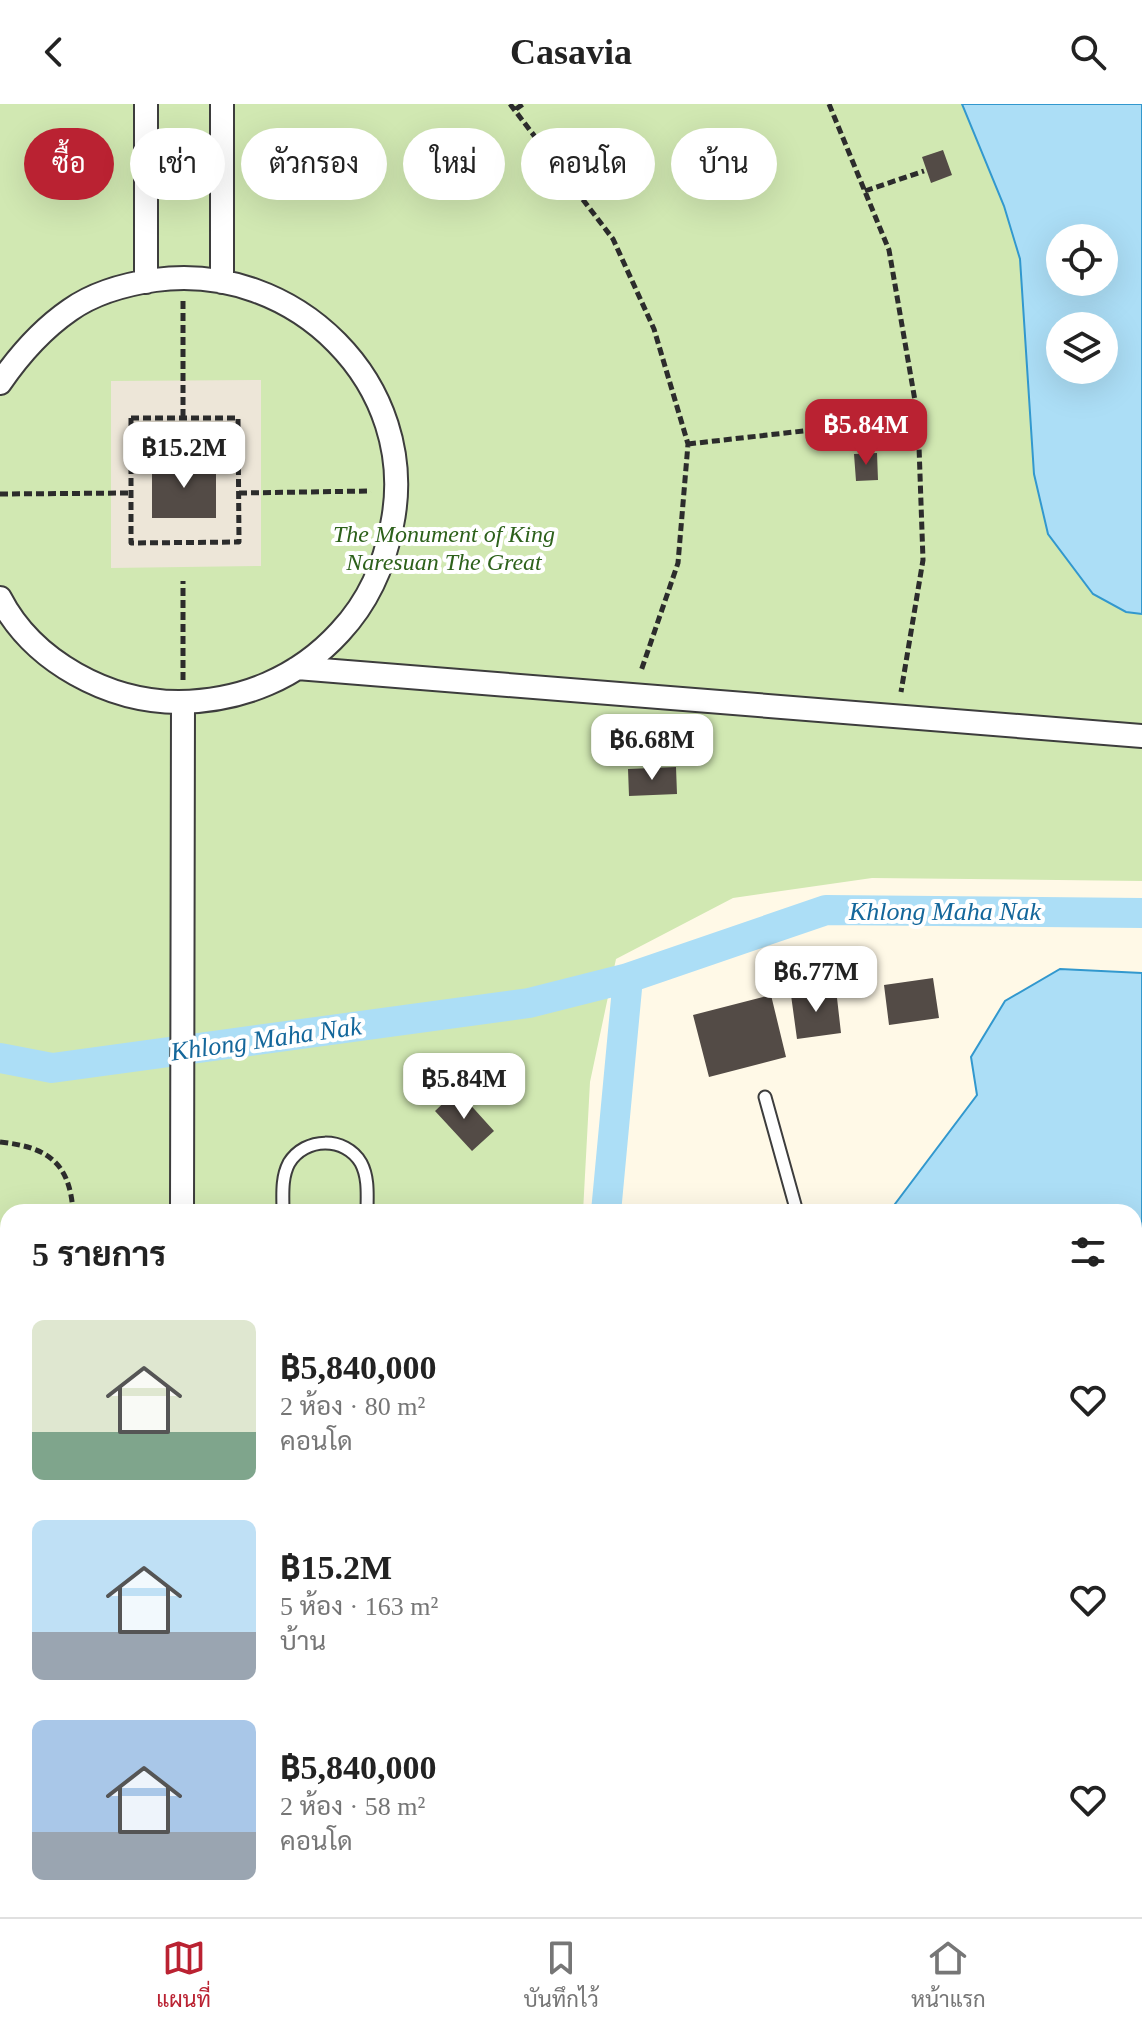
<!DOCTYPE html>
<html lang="th">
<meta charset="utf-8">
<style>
body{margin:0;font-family:"Times New Roman",Sarabun,serif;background:#f6f6f6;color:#222;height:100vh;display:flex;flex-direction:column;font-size:30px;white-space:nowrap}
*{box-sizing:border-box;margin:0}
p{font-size:26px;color:#767676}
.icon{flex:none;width:44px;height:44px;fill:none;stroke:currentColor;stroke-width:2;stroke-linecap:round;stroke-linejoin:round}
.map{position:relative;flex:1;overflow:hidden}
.sheet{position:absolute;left:0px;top:1100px;width:1142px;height:714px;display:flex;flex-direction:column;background:#fff;border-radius:24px 24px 0 0;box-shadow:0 8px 32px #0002}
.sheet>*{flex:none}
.banner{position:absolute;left:24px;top:24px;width:1094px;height:72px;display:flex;gap:16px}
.controls{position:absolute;left:1046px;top:120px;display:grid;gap:16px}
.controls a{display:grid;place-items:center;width:72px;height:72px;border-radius:50%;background:#fff;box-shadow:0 8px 32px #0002;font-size:40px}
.price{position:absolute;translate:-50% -68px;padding:0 18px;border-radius:16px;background:#fff;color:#222;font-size:26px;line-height:52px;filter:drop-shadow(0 2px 4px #0008)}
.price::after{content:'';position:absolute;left:50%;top:48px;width:24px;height:18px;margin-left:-12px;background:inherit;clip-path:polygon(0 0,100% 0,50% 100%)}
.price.active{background:#ba2232;color:#fff}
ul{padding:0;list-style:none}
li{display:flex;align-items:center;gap:24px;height:200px;padding:0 32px}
li span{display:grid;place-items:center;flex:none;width:224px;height:160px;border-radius:12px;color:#555}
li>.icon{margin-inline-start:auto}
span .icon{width:96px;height:96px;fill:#fffc;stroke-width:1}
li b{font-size:34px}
h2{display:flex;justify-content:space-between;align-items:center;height:96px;padding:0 32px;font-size:34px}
.chip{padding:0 28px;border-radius:36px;background:#fff;box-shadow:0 8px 32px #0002;font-size:28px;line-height:72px}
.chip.active{background:#ba2232;color:#fff}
header{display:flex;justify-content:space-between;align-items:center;height:104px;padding:0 32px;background:#fff;font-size:36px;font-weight:700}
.tab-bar{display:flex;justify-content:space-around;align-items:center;height:112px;border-top:2px solid #e0e0e0;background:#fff;font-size:22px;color:#767676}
.tab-bar a{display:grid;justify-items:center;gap:4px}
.tab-bar .active{color:#ba2232}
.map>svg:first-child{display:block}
.farmland{fill:#f4eec8}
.green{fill:#d1e8b2;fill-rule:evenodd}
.plaza{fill:#ede6d8;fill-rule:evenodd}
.water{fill:#acdef6;stroke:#3298ce;stroke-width:2;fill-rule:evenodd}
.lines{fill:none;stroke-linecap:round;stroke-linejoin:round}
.canal{stroke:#acdef6;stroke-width:30}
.building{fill:#534b46}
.lane-casing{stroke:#3d3d3d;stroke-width:15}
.street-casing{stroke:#3d3d3d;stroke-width:26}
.path{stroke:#2c2c2c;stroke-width:5;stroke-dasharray:8 4;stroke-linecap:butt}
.lane{stroke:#fff;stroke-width:11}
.street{stroke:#fff;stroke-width:22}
.labels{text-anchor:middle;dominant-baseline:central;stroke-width:8;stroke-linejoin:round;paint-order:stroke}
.park-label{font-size:24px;font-style:italic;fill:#2d611b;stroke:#fff}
.water-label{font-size:26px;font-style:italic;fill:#14679b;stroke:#fff}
</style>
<header><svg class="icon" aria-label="back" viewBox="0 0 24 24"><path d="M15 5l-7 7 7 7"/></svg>Casavia<svg class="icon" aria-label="search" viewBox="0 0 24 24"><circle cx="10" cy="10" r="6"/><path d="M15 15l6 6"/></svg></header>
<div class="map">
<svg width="1142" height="1813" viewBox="0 0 1142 1813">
<rect width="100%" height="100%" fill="#fff9e7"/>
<!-- farmland -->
<path class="farmland" d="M1134,1489h8v324h-406l1,-7h397z"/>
<!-- green -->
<path class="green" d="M0,0h1142v777l-270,-3 -139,20 -117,61 -26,123 -7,130h-575v495l-8,3zM1060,134h44v44h-44zM1060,222h44v44h-44z
M488,1806h97v7h-90z"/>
<!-- plaza -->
<path class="plaza" d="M261,276v186l-150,2v-187zM152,357h64v57h-64z"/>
<!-- water -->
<path class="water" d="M962,0h180v510l-16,-2 -33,-18 -45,-60 -14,-60 -14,-215 -16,-53zM1104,134v44h-44v-44zM1104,222v44h-44v-44z
M1060,865l82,4v620h-8v-381h-245l88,-117 -6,-38 34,-56z
M8,1761v45h41l-5,7h-44v-48z
M295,1806h111l8,7h-118z"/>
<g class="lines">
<!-- canal -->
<path class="canal" d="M0,954l52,10 477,-65 99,-25 198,-68 316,3
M606,1108l22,-234
M610,1806v7"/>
</g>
<!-- building -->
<path class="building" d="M943,46l9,25 -21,8 -9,-26z
M877,349l1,27 -22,1 -2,-27z
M152,357h64v57h-64z
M676,663l1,27 -48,2 -1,-27z
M933,874l6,40 -50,7 -5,-40z
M836,885l5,44 -44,6 -6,-44z
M771,891l15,62 -77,20 -16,-62z
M457,986l37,41 -22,20 -37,-40z"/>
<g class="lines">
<!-- lane casing -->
<g class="lane-casing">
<path id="lane" d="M765,993l32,115
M283,1108c0,-16 -2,-34 6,-49 16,-26 56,-27 72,0 8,15 6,33 6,49
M0,1627l8,-7
M705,1813l1,-7"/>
</g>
<!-- street casing -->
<g class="street-casing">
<path id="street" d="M222,0v178
M146,178v-178
M0,279c20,-29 41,-53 70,-73 24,-17 57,-26 85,-30 139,-19 266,104 237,245 -8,41 -23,76 -52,107 -42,46 -98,69 -161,70 -70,0 -146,-40 -179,-104
M297,564l845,68
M182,1108l1,-510
M455,1806l7,7"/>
</g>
<!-- path -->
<path class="path" d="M510,0l103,135 41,90 34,115 -10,119 -37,108
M829,0l60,146 29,168 5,142 -22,132
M516,5l7,-5
M865,87l59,-20
M183,197v117
M131,314h107l1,124 -108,1z
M688,340l230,-26
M239,389l132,-2
M0,390l131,-1
M183,576v-99
M0,1038c47,5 70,20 73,70
M181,1813v-7"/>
<!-- lane -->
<use href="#lane" class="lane"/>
<!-- street -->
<use href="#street" class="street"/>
</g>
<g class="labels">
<!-- park labels -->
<g class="park-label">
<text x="444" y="430">The Monument of King<tspan x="444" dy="28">Naresuan The Great</tspan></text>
</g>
<!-- water labels -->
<g class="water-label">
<text x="945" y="807">Khlong Maha Nak</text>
<text transform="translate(266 935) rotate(-8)">Khlong Maha Nak</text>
</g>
</g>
</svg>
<div class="controls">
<a><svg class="icon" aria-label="locate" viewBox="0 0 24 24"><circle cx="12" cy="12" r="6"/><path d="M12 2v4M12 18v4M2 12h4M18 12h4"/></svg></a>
<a><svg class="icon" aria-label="layers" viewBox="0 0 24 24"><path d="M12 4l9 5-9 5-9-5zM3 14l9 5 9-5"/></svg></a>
</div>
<b class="price active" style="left:866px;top:363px">฿5.84M</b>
<b class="price" style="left:184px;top:386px">฿15.2M</b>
<b class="price" style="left:652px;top:678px">฿6.68M</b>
<b class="price" style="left:816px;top:910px">฿6.77M</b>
<b class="price" style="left:464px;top:1017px">฿5.84M</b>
<div class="banner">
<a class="chip active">ซื้อ</a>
<a class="chip">เช่า</a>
<a class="chip">ตัวกรอง</a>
<a class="chip">ใหม่</a>
<a class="chip">คอนโด</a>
<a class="chip">บ้าน</a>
</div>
<section class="sheet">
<h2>5 รายการ<svg class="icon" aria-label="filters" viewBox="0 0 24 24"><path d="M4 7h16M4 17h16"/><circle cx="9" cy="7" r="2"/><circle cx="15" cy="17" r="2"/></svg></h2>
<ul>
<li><span style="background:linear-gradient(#dfe7d0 70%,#7fa58c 0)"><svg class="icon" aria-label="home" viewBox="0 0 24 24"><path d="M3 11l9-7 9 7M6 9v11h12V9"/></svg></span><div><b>฿5,840,000</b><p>2 ห้อง · 80 m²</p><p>คอนโด</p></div><svg class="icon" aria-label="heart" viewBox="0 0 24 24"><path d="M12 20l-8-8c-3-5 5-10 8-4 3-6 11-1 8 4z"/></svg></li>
<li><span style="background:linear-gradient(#bfe0f5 70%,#9aa5b1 0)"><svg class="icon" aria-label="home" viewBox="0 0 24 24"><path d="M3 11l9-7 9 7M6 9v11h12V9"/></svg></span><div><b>฿15.2M</b><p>5 ห้อง · 163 m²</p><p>บ้าน</p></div><svg class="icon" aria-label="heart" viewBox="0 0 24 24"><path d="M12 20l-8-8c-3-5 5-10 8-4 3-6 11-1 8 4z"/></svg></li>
<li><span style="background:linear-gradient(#a9c7e8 70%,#9aa5b1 0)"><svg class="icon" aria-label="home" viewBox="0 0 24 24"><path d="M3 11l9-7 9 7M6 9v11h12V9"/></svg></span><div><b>฿5,840,000</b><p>2 ห้อง · 58 m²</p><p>คอนโด</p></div><svg class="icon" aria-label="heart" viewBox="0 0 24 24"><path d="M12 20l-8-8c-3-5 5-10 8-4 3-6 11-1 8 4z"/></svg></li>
</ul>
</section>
</div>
<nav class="tab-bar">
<a class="active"><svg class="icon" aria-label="map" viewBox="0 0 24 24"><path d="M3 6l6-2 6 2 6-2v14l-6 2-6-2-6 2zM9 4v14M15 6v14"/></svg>แผนที่</a>
<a><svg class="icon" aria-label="saved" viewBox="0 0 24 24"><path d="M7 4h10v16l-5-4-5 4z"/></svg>บันทึกไว้</a>
<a><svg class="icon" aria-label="home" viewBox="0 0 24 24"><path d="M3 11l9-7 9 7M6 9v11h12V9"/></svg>หน้าแรก</a>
</nav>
